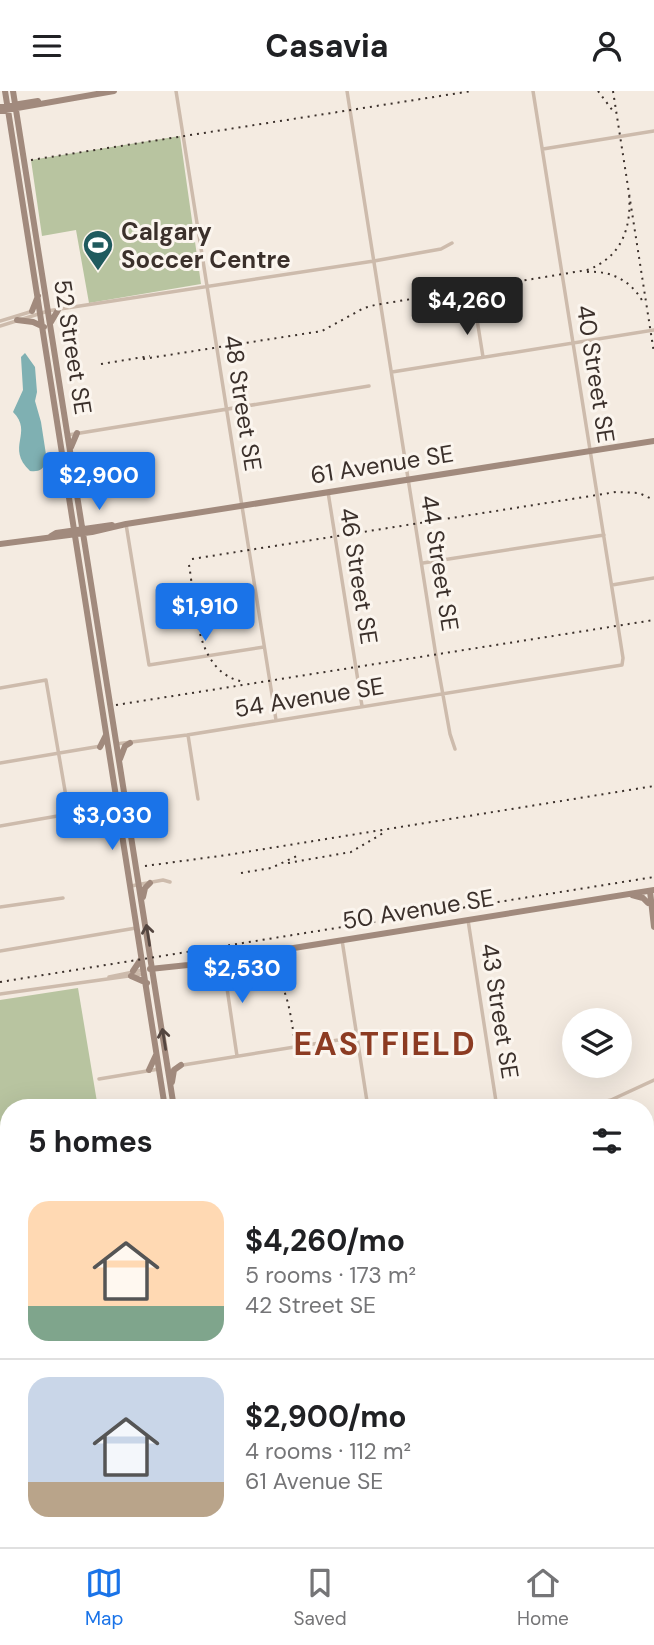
<!DOCTYPE html>
<meta charset="utf-8">
<style>
body{margin:0;font-family:"DM Sans",sans-serif;background:#f6f6f6;color:#202124;height:100vh;display:flex;flex-direction:column;font-size:26px;white-space:nowrap}
*{box-sizing:border-box;margin:0}
p{font-size:23px;color:#757577}
.icon{flex:none;width:38px;height:38px;fill:none;stroke:currentColor;stroke-width:2;stroke-linecap:round;stroke-linejoin:round}
.map{position:relative;flex:1;overflow:hidden}
.panel{position:absolute;left:0px;top:1008px;width:654px;height:448px;display:flex;flex-direction:column;background:#fff;border-radius:28px 28px 0 0;box-shadow:0 7px 28px #0002}
.panel>*{flex:none}
.tools{position:absolute;left:562px;top:917px;display:grid;gap:14px}
.tools a{display:grid;place-items:center;width:70px;height:70px;border-radius:50%;background:#fff;box-shadow:0 7px 28px #0002;font-size:35px}
.price{position:absolute;translate:-50% -60px;padding:0 16px;border-radius:7px;background:#1a73e8;color:#fff;font-size:23px;line-height:46px;filter:drop-shadow(0 2px 4px #0008)}
.price::after{content:'';position:absolute;left:50%;top:42px;width:21px;height:16px;margin-left:-10px;background:inherit;clip-path:polygon(0 0,100% 0,50% 100%)}
.price.on{background:#222;color:#fff}
ul{padding:0;list-style:none}
li{display:flex;align-items:center;gap:21px;height:175px;padding:0 28px}
li+li{border-top:2px solid #e0e0e0}
li span{display:grid;place-items:center;flex:none;width:196px;height:140px;border-radius:21px;color:#555}
li>.icon{margin-inline-start:auto}
span .icon{width:84px;height:84px;fill:#fffc;stroke-width:1}
li b{font-size:30px}
h2{display:flex;justify-content:space-between;align-items:center;height:84px;padding:0 28px;font-size:30px}
header{display:flex;justify-content:space-between;align-items:center;height:91px;padding:0 28px;background:#fff;font-size:32px;font-weight:700}
.tabs{display:flex;justify-content:space-around;align-items:center;height:98px;border-top:2px solid #e0e0e0;background:#fff;font-size:19px;color:#757577}
.tabs a{display:grid;justify-items:center;gap:4px}
.tabs .on{color:#1a73e8}
.map>svg:first-child{display:block}
.green{fill:#b8c4a0}
.water{fill:#7fb0b2}
.lines{fill:none;stroke-linecap:round;stroke-linejoin:round}
.street{stroke:#cdbbac;stroke-width:3.5}
.secondary{stroke:#a18a7d;stroke-width:6}
.primary{stroke:#7d675c;stroke-width:7}
.rail{stroke:#3b302b;stroke-width:2;stroke-dasharray:2 5;stroke-linecap:butt}
.oneway{stroke:#544640}
.labels{text-anchor:middle;dominant-baseline:central;stroke-width:6;stroke-linejoin:round;paint-order:stroke}
.poi-label{font-size:24px;font-weight:bold;fill:#3b302b;stroke:#fbf5ee;text-anchor:start}
.street-label{font-size:24px;fill:#3b302b;stroke:#fbf5ee}
.district-label{font-size:32px;font-weight:bold;letter-spacing:2px;fill:#8c3b22;stroke:#fbf5ee}
</style>
<header><svg class="icon" aria-label="menu" viewBox="0 0 24 24"><path d="M4 6h16M4 12h16M4 18h16"/></svg>Casavia<svg class="icon" aria-label="person" viewBox="0 0 24 24"><circle cx="12" cy="8" r="4"/><path d="M4 21q1-7 8-7t8 7"/></svg></header>
<div class="map">
<svg width="654" height="1456" viewBox="0 0 654 1456">
<rect width="100%" height="100%" fill="#f4ebe1"/>
<!-- green -->
<path class="green" d="M180,45l21,148 -112,19 -13,-73 -34,6 -11,-76z
M78,897l20,120h-89v139l-9,2v-249z
M350,1447h152l-2,9h-27l-2,-7 -46,7h-73l-5,-6z"/>
<!-- water -->
<path class="water" d="M25,262l10,14 2,25 -2,9 6,21 6,39c-4,9 -8,11 -17,10 -25,-24 4,-38 -17,-59l10,-22 -2,-33z"/>
<g class="lines">
<!-- street -->
<path class="street" d="M176,0l100,629
M347,0l89,565 14,78 5,15
M543,58l111,-18
M47,220l327,-50 67,-12 11,-6
M476,222l7,44
M0,230l33,-10
M0,235l48,-15
M392,281l262,-42
M68,344l301,-49
M328,401l34,214
M126,433l23,141 115,-18
M423,472l181,-28
M612,494l42,-7
M0,597l46,-8 23,134 -69,12
M188,644l10,64
M116,653l71,-9 435,-70 1,-7 -5,-32 -85,-535
M0,672l101,-17
M131,795l32,-6 7,2
M0,816l63,-9
M468,829l29,188
M342,849l26,168
M0,860l136,-23
M223,870l14,95
M109,886l34,-7
M0,903l143,-20
M183,974l174,-28
M99,988l60,-10
M574,1017l37,-8 43,-20
M646,1125l8,1
M646,1202l8,-1
M646,1420l7,-10
M288,1447l1,9
M339,1447l7,9
M576,1447l1,9
M610,1447l1,9
M544,1456l3,-9"/>
<!-- secondary -->
<path class="secondary" d="M5,0l160,1017
M13,0l161,1017
M0,16l38,-6
M0,20l114,-20
M32,220l6,-15
M17,229l16,2 11,5
M51,231l7,-12
M71,356l6,-14
M51,445l5,-3 56,-8
M0,453l92,-12 34,-8 528,-83
M100,656l6,-12
M120,668l5,-13 5,-3
M650,800l4,36
M632,804l11,3 5,5
M143,806l2,-9 5,-5
M150,878l38,-4 466,-75
M133,880l8,-12
M131,885l16,7
M149,979l7,-15
M172,991l2,-12 7,-5
M646,1278l8,-2
M646,1283l8,-1
M646,1319l2,20 -2,17
M233,1447l2,9
M239,1447l1,9
M504,1456l2,-9"/>
<!-- primary -->
<path class="primary" d="M646,1085l8,-1
M0,1184h9"/>
<!-- rail -->
<path class="rail" d="M598,0l15,20
M613,0l41,262
M31,69l441,-69
M587,181c25,-2 46,10 57,32
M143,268l179,-28 42,-23 11,-3 212,-35c34,-12 45,-42 42,-76
M101,273l49,-8
M192,468l424,-67 23,1 15,7
M189,474c7,40 5,109 56,117
M116,614l538,-85
M288,772l63,-11 34,-20
M145,775l82,-11 427,-69
M241,782l30,-5 26,-12
M228,858c59,4 61,56 68,102
M0,891l654,-105"/>
</g>
<!-- one-way arrows -->
<defs><path id="oneway-shaft" d="M-6 0H5M1.5-3L5.5 0L1.5 3" fill="none" stroke-width="1.6" stroke-linecap="round" stroke-linejoin="round" transform="scale(1.75)"/></defs>
<g class="oneway">
<use href="#oneway-shaft" transform="translate(148 844) rotate(-99)"/>
<use href="#oneway-shaft" transform="translate(164 948) rotate(-99)"/>
</g>
<!-- icons -->
<defs>
<g id="stadium-pin" transform="scale(1.575)"><path d="M0 17L-7.5 6A9.5 9.5 0 1 1 7.5 6Z" fill="#1f5a5e" stroke="#fbf5ee"/><path d="M0-5a6.5 5 0 1 0 0 10a6.5 5 0 1 0 0-10ZM-3.5-1.8h7v3.6h-7Z" fill="#fff"/></g>
</defs>
<g fill-rule="evenodd">
<use href="#stadium-pin" x="98" y="154"/>
</g>
<g class="labels">
<!-- poi labels -->
<g class="poi-label">
<text x="121" y="140">Calgary<tspan x="121" dy="28">Soccer Centre</tspan></text>
</g>
<!-- street labels -->
<g class="street-label">
<text transform="translate(73 256) rotate(81)">52 Street SE</text>
<text transform="translate(596 283) rotate(81)">40 Street SE</text>
<text transform="translate(243 312) rotate(81)">48 Street SE</text>
<text transform="translate(382 373) rotate(-9)">61 Avenue SE</text>
<text transform="translate(440 472) rotate(81)">44 Street SE</text>
<text transform="translate(359 485) rotate(81)">46 Street SE</text>
<text transform="translate(309 606) rotate(-9)">54 Avenue SE</text>
<text transform="translate(418 818) rotate(-9)">50 Avenue SE</text>
<text transform="translate(500 920) rotate(81)">43 Street SE</text>
</g>
<!-- district labels -->
<g class="district-label">
<text x="385" y="953">EASTFIELD</text>
</g>
</g>
</svg>
<div class="tools">
<a><svg class="icon" aria-label="layers" viewBox="0 0 24 24"><path d="M12 4l9 5-9 5-9-5zM3 14l9 5 9-5"/></svg></a>
</div>
<b class="price on" style="left:467px;top:246px">$4,260</b>
<b class="price" style="left:99px;top:421px">$2,900</b>
<b class="price" style="left:205px;top:552px">$1,910</b>
<b class="price" style="left:112px;top:761px">$3,030</b>
<b class="price" style="left:242px;top:914px">$2,530</b>
<section class="panel">
<h2>5 homes<svg class="icon" aria-label="filters" viewBox="0 0 24 24"><path d="M4 7h16M4 17h16"/><circle cx="9" cy="7" r="2"/><circle cx="15" cy="17" r="2"/></svg></h2>
<ul>
<li><span style="background:linear-gradient(#ffd9b3 75%,#7fa58c 0)"><svg class="icon" aria-label="home" viewBox="0 0 24 24"><path d="M3 11l9-7 9 7M6 9v11h12V9"/></svg></span><div><b>$4,260/mo</b><p>5 rooms · 173 m²</p><p>42 Street SE</p></div></li>
<li><span style="background:linear-gradient(#c9d6e8 75%,#b9a48a 0)"><svg class="icon" aria-label="home" viewBox="0 0 24 24"><path d="M3 11l9-7 9 7M6 9v11h12V9"/></svg></span><div><b>$2,900/mo</b><p>4 rooms · 112 m²</p><p>61 Avenue SE</p></div></li>
</ul>
</section>
</div>
<nav class="tabs">
<a class="on"><svg class="icon" aria-label="map" viewBox="0 0 24 24"><path d="M3 6l6-2 6 2 6-2v14l-6 2-6-2-6 2zM9 4v14M15 6v14"/></svg>Map</a>
<a><svg class="icon" aria-label="saved" viewBox="0 0 24 24"><path d="M7 4h10v16l-5-4-5 4z"/></svg>Saved</a>
<a><svg class="icon" aria-label="home" viewBox="0 0 24 24"><path d="M3 11l9-7 9 7M6 9v11h12V9"/></svg>Home</a>
</nav>
